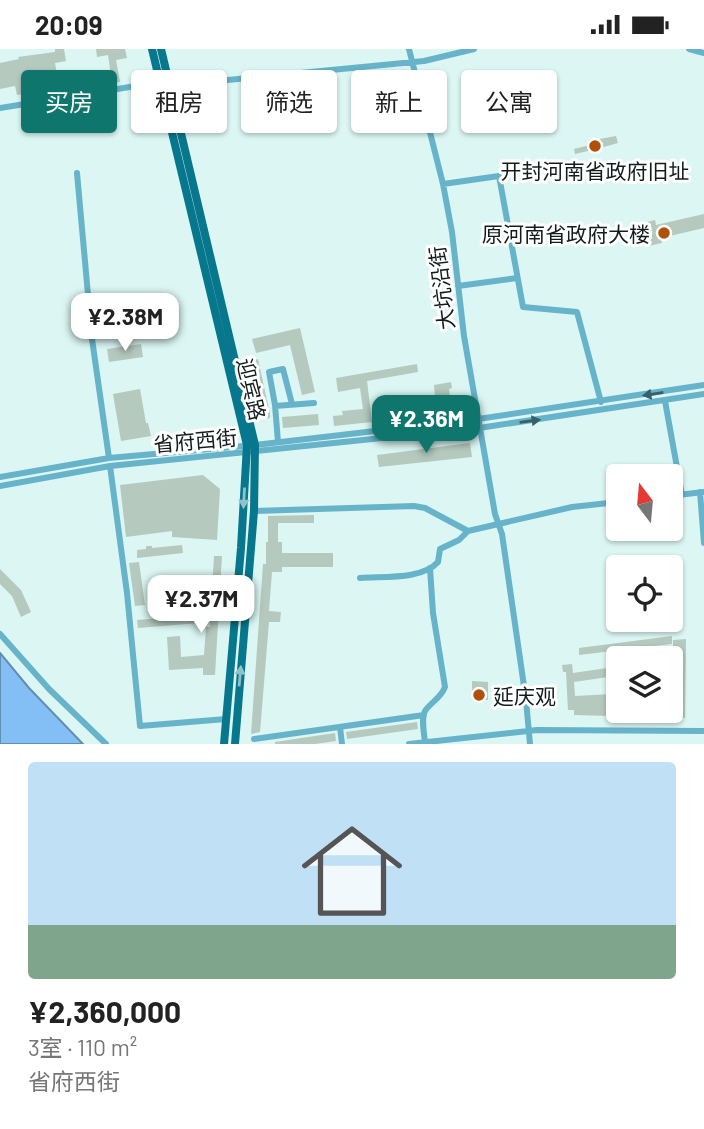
<!DOCTYPE html>
<html lang="zh">
<meta charset="utf-8">
<style>
body{margin:0;font-family:Barlow,"Noto Sans SC",sans-serif;background:#f6f6f6;color:#222;height:100vh;display:flex;flex-direction:column;font-size:26px;white-space:nowrap}
*{box-sizing:border-box;margin:0}
p{font-size:23px;color:#767676}
.icon{flex:none;width:38px;height:38px;fill:none;stroke:currentColor;stroke-width:2;stroke-linecap:round;stroke-linejoin:round}
.map{position:relative;height:695px;overflow:hidden}
.details{display:flex;flex-direction:column;background:#fff;flex:1}
.details>*{flex:none}
.banner{position:absolute;left:21px;top:21px;width:663px;height:63px;display:flex;gap:14px}
.needle{width:46px;rotate:344deg}
.tools{position:absolute;left:606px;top:415px;display:grid;gap:14px}
.tools a{display:grid;place-items:center;width:77px;height:77px;border-radius:7px;background:#fff;box-shadow:0 2px 5px #0004;font-size:35px}
.price{position:absolute;translate:-50% -60px;padding:0 16px;border-radius:14px;background:#fff;color:#222;font-size:23px;line-height:46px;filter:drop-shadow(0 2px 4px #0008)}
.price::after{content:'';position:absolute;left:50%;top:42px;width:21px;height:16px;margin-left:-10px;background:inherit;clip-path:polygon(0 0,100% 0,50% 100%)}
.price.active{background:#0f766e;color:#fff}
ul{padding:0;list-style:none}
li{display:grid;align-content:center;gap:14px;height:371px;padding:0 28px}
li span{display:grid;place-items:center;height:217px;border-radius:7px;color:#555}
li>.icon{margin-inline-start:auto}
span .icon{width:126px;height:126px;fill:#fffc;stroke-width:1}
li b{font-size:30px}
.pill{padding:0 24px;border-radius:7px;background:#fff;box-shadow:0 2px 5px #0004;font-size:24px;line-height:63px}
.pill.active{background:#0f766e;color:#fff}
.status{display:flex;justify-content:space-between;align-items:center;height:49px;padding:0 35px;background:#fff;direction:ltr}
.status svg{height:19px;fill:currentColor}
.map>svg:first-child{display:block}
.water{fill:#83bff4;stroke:#618eb3;stroke-width:2}
.building{fill:#b5c9be}
.lines{fill:none;stroke-linecap:round;stroke-linejoin:round}
.minor{stroke:#67b3c9;stroke-width:6}
.major{stroke:#07778e;stroke-width:8}
.oneway{fill:#386069}
.oneway2{fill:#8fc2cc}
.poi-dot{fill:#b15109;stroke:#fff;stroke-width:2.5}
.labels{text-anchor:middle;dominant-baseline:central;stroke-width:6;stroke-linejoin:round;paint-order:stroke}
.poi-label{font-size:21px;fill:#121c1b;stroke:#fff}
.street-label{font-size:21px;fill:#121c1b;stroke:#fff}
</style>
<div class="status"><b>20:09</b><svg viewBox="0 0 49 12"><path d="M0 12V9h3v3zM5 12V6h3v6zM10 12V3h3v9zM15 12V0h3v12zM26 1h20v11H26zM47 4h2v5h-2z"/></svg></div>
<div class="map">
<svg width="704" height="695" viewBox="0 0 704 695">
<rect width="100%" height="100%" fill="#dbf6f3"/>
<!-- water -->
<path class="water" d="M0,604l29,35 54,56h-83z"/>
<!-- building -->
<path class="building" d="M55,0h9l2,12 -11,2 3,17 41,-6 1,4 11,-2 -3,-21 -11,2 -1,-8h29l2,9 -11,2 4,22 -82,12v-2l-21,3 -2,-9 -15,3v-26l19,-4 -1,-2 37,-5z
M616,87l2,7 -18,5v3l-6,2 -2,-3 -17,4 -1,-5 16,-4 -1,-4z
M704,165v14l-43,10 1,5 -14,3 -5,-23 12,-3 1,5z
M136,268l2,14 -33,5 -3,-13z
M300,279l15,64 -13,3 -12,-50 -34,8 -4,-14z
M141,295l2,13 -34,5 -2,-13z
M258,310l12,55v4l-4,1 -13,-59z
M417,315l1,8 -51,9 5,41 -38,4 -1,-10 10,-1 -1,-4 21,-2 -3,-21 -22,4 -2,-14z
M451,333l1,6 -3,1 3,23 -14,2v-4l-45,6 -1,-9 36,-5 -1,-5 8,-1 -1,-11z
M140,340l6,34h2l3,13 -30,5 -8,-47z
M318,365l1,11 -36,3 -1,-11z
M470,394l2,14 -93,10 -2,-12z
M203,426l17,14 -3,51 -45,-3v-6l-46,6 -6,-52z
M314,466v8h-36v19h4v11h51v14h-51v5h-10l-3,39 12,1 -1,10h-11l-9,110 -9,2 12,-170h3v-22h2v-26z
M182,496l1,8 -46,5v-8l9,-1v-3h6v2z
M214,507h8l-7,119h-12v-7l-34,2 -2,-33 13,-1 1,21 23,-2 2,-28h4z
M139,513l6,43 -10,1 -6,-43z
M0,520l21,21 10,22 -10,5 -9,-21 -12,-12z
M199,566v8l-61,5 -1,-8z
M672,587v8l-93,11v-7z
M686,590l-1,79 -111,-3v-5h-6l-2,-38h-3l-1,-7 10,-1 1,9 41,-6 1,9 -41,6 1,14 37,-2 1,16 57,1 1,-22h2v-49z
M472,632l16,1v18h-16z
M417,673l1,7 -71,10 -1,-7z
M335,684l1,8 -21,3h-40v-2z"/>
<g class="lines">
<!-- minor -->
<path class="minor" d="M409,0l34,135 9,48 12,104 31,178 7,20 24,166 4,44
M689,0l15,4
M0,59l142,-23 55,-2 227,-22 50,-12
M77,124l15,166 17,119
M443,135l56,-8 24,131 54,5 24,90
M458,237l59,-8
M665,352l17,94
M275,357l39,-3
M278,393l-3,-37 -6,-33 14,-3 9,35
M110,417l17,127 13,133 86,-7
M0,428l109,-19 146,-13 223,-26 226,-34
M0,437l110,-20 369,-38 225,-34
M700,443l4,51
M670,447l33,-4
M254,462l160,-5 11,2 43,23 104,-24 46,-5
M360,529c23,-2 62,2 78,-16l2,-13 19,-9 9,-9
M0,585l49,55 57,55
M340,678l2,17
M254,690l170,-24
M425,693c-1,-9 -4,-23 0,-31 6,-9 16,-13 20,-24l-12,-74 -3,-45
M409,695l128,-14 167,1"/>
<!-- major -->
<path class="major" d="M152,0l95,396 -6,103 -17,196
M161,0l94,396 -1,66 -19,233"/>
</g>
<!-- one-way arrows -->
<defs><path id="oneway-solid" d="M-6-.8H1V-3.2L6.5 0L1 3.2V.8H-6Z" transform="scale(1.75)"/></defs>
<g class="oneway">
<use href="#oneway-solid" transform="translate(653 345) rotate(171)"/>
<use href="#oneway-solid" transform="translate(530 372) rotate(-8)"/>
</g>
<g class="oneway2">
<use href="#oneway-solid" transform="translate(244 449) rotate(93)"/>
<use href="#oneway-solid" transform="translate(240 627) rotate(-85)"/>
</g>
<!-- markers -->
<g class="poi-dot">
<circle cx="595" cy="97" r="7"/>
<circle cx="664" cy="184" r="7"/>
<circle cx="479" cy="646" r="7"/>
</g>
<g class="labels">
<!-- poi labels -->
<g class="poi-label">
<text x="595" y="121">开封河南省政府旧址</text>
<text x="650" y="184" text-anchor="end">原河南省政府大楼</text>
<text x="493" y="646" text-anchor="start">延庆观</text>
</g>
<!-- street labels -->
<g class="street-label">
<text transform="translate(441 239) rotate(-97)">大坑沿街</text>
<text transform="translate(252 340) rotate(77)">迎宾路</text>
<text transform="translate(195 391) rotate(-5)">省府西街</text>
</g>
</g>
</svg>
<div class="tools">
<a><svg class="needle" viewBox="-14 -14 28 28"><path d="M0-13l5 13h-10z" fill="#e53935"/><path d="M0 13l5-13h-10z" fill="#767676"/></svg></a>
<a><svg class="icon" aria-label="locate" viewBox="0 0 24 24"><circle cx="12" cy="12" r="6"/><path d="M12 2v4M12 18v4M2 12h4M18 12h4"/></svg></a>
<a><svg class="icon" aria-label="layers" viewBox="0 0 24 24"><path d="M12 4l9 5-9 5-9-5zM3 14l9 5 9-5"/></svg></a>
</div>
<b class="price" style="left:125px;top:304px">¥2.38M</b>
<b class="price active" style="left:426px;top:406px">¥2.36M</b>
<b class="price" style="left:201px;top:586px">¥2.37M</b>
<div class="banner">
<a class="pill active">买房</a>
<a class="pill">租房</a>
<a class="pill">筛选</a>
<a class="pill">新上</a>
<a class="pill">公寓</a>
</div>
</div>
<section class="details">
<ul>
<li><span style="background:linear-gradient(#bfe0f5 75%,#7fa58c 0)"><svg class="icon" aria-label="home" viewBox="0 0 24 24"><path d="M3 11l9-7 9 7M6 9v11h12V9"/></svg></span><div><b>¥2,360,000</b><p>3室 · 110 m²</p><p>省府西街</p></div></li>
</ul>
</section>
